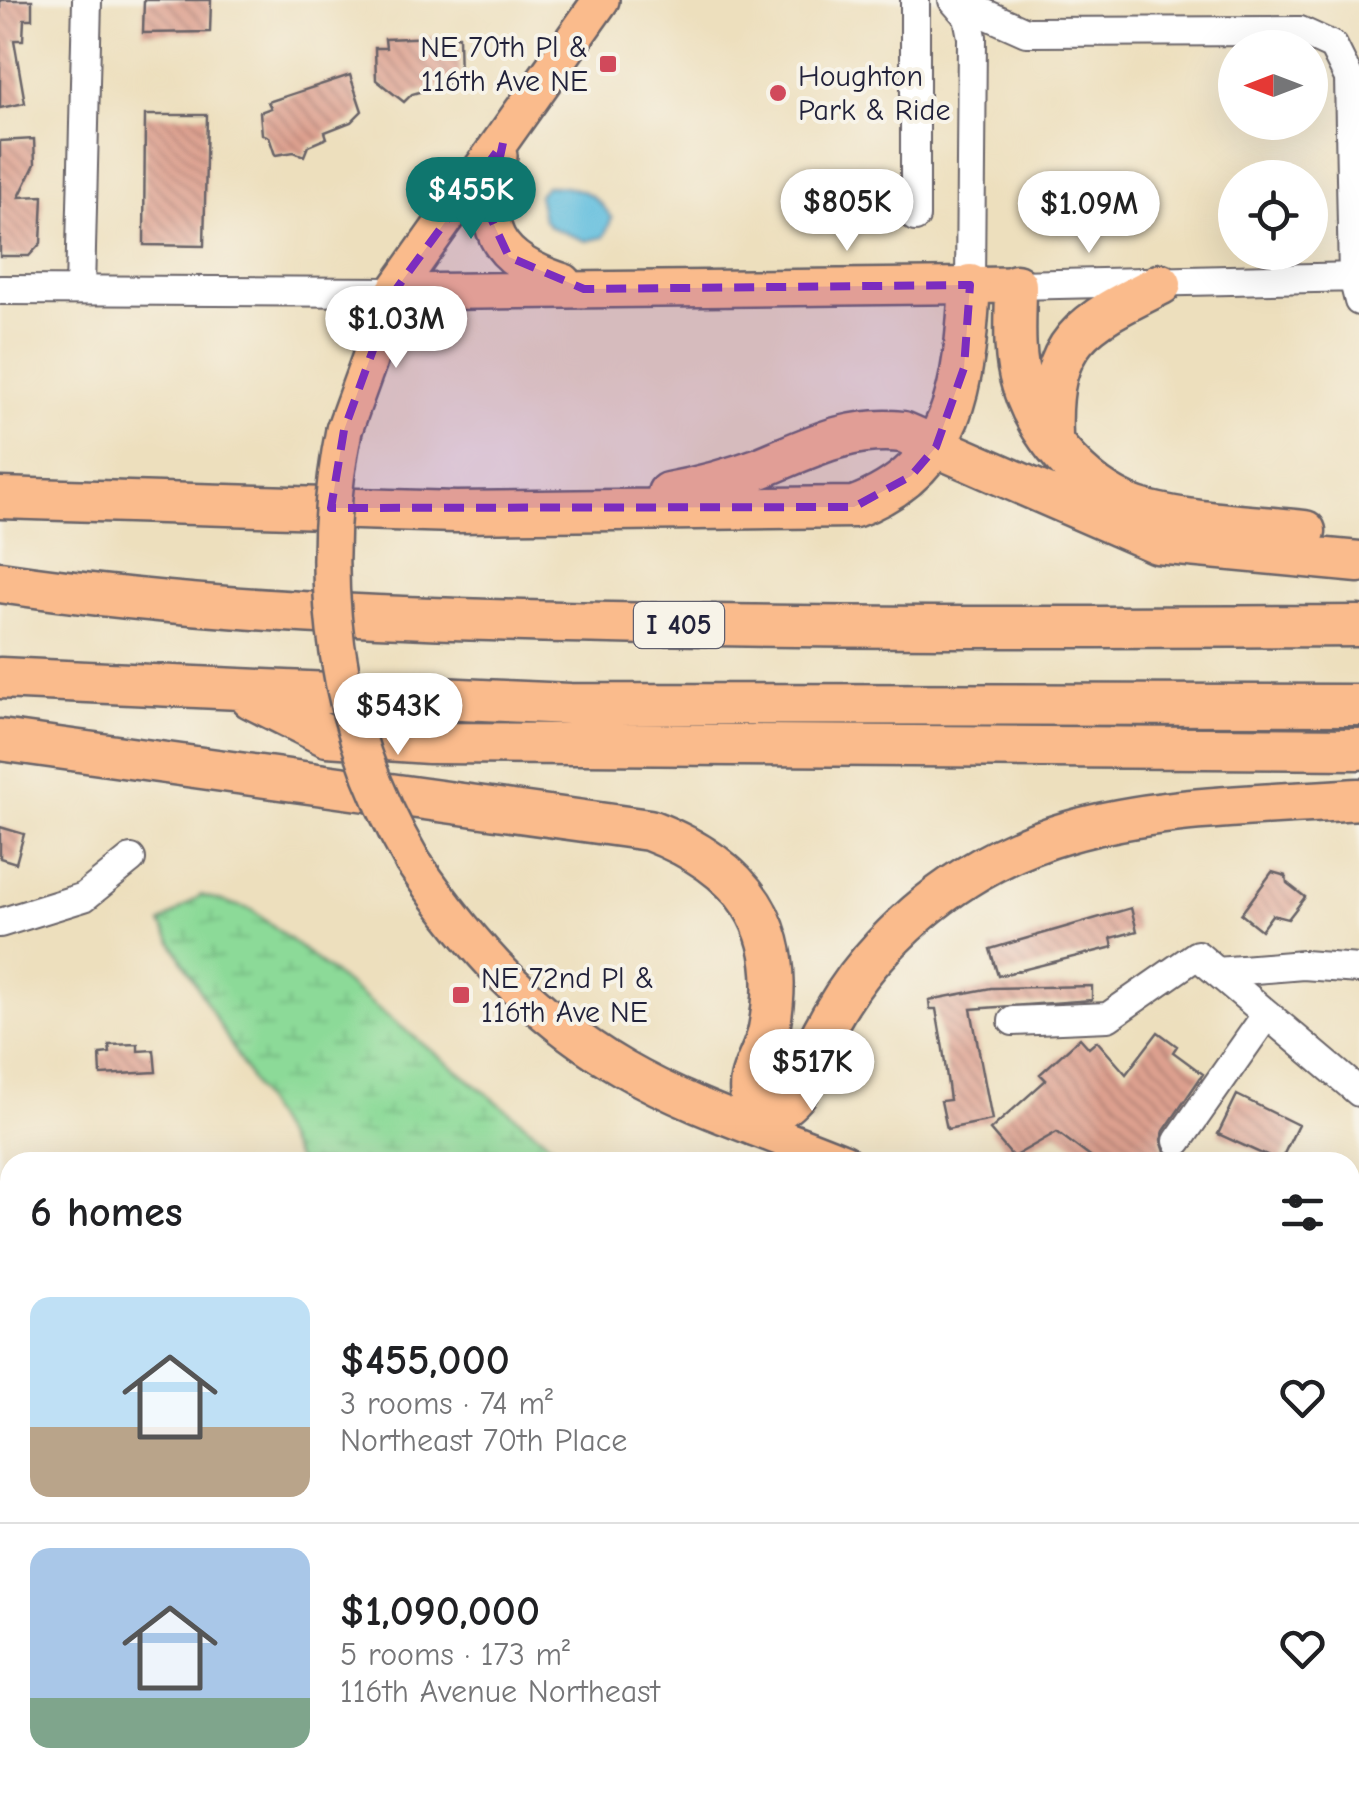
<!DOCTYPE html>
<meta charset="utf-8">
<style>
body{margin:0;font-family:"Comic Neue",sans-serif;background:#f2f2f2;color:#202124;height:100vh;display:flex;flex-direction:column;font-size:38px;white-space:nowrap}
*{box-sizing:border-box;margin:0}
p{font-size:32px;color:#757577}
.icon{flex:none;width:55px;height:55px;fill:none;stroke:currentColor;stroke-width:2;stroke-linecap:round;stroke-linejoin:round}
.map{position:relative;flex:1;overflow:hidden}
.side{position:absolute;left:0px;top:1152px;width:1360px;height:642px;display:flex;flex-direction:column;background:#fff;border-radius:30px 30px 0 0;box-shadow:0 10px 40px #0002}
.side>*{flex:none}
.needle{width:65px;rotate:270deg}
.fabs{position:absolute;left:1218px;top:30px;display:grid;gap:20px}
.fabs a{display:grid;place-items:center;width:110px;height:110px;border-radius:50%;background:#fff;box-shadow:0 10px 40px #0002;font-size:50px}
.price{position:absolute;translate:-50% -85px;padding:0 22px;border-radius:35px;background:#fff;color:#222;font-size:32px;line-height:65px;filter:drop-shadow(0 2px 5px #0008)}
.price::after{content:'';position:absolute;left:50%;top:60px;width:30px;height:22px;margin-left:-15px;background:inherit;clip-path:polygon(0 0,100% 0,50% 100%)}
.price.active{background:#0f766e;color:#fff}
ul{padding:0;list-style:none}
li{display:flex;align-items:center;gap:30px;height:250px;padding:0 30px}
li+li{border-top:2px solid #e0e0e0}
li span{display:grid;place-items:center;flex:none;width:280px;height:200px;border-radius:20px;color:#555}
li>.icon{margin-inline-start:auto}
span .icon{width:120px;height:120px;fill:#fffc;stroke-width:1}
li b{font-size:42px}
h2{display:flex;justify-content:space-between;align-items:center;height:120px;padding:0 30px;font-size:42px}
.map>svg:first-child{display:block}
.grass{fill:url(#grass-tufts);stroke:#577e6a;stroke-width:2.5}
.wetland{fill:url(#wetland-marsh);stroke:#577e6a;stroke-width:2.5}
.water{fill:#60bede;stroke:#41708c;stroke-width:2.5}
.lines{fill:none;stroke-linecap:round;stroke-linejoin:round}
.stream{stroke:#60bede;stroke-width:8}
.building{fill:url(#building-back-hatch)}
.minor-casing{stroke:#696468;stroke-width:32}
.major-casing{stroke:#696468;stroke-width:40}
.highway-casing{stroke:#696468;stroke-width:45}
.minor{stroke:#fff;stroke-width:28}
.major{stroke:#fabb8c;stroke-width:35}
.highway{stroke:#fabb8c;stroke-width:40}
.major-bridge-casing{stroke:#696468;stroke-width:40;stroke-linecap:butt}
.major-bridge{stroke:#fabb8c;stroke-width:35}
.marked{fill:#7b2cbf;fill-opacity:0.2;stroke:#7b2cbf;stroke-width:8;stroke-dasharray:20 12;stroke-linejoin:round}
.poi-dot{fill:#d1495b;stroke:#f7f3e8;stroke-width:4}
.labels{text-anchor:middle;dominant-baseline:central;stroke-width:8;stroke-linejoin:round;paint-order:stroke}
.shield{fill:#f7f3e8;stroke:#62616f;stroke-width:2.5}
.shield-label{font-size:28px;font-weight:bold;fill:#22223b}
.poi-label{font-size:30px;fill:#22223b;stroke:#f7f3e8;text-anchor:start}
</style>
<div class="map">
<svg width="1359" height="1793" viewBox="0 0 1359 1793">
<defs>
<pattern id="grass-tufts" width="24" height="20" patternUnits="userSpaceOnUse" patternTransform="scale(2.5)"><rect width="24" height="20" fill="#8cda98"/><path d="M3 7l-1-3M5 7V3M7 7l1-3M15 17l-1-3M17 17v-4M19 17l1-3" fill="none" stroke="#78bb84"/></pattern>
<pattern id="wetland-marsh" width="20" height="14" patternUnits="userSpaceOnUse" patternTransform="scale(2.5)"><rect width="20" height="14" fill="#8cda98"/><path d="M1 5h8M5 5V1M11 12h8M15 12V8" fill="none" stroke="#78bb84"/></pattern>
<pattern id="building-back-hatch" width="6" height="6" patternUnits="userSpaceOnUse" patternTransform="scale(2.5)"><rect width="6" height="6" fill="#dda08f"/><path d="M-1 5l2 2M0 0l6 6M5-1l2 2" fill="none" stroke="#b38276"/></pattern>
</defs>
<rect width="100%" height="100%" fill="#f7f3e8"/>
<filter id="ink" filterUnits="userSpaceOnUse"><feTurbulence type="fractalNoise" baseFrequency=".01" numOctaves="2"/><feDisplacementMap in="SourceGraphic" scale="20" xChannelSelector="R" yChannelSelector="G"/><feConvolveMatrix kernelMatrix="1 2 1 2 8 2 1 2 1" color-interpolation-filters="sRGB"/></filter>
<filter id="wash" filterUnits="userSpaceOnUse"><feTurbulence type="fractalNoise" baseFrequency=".0048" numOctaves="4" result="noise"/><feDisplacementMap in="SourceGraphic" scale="40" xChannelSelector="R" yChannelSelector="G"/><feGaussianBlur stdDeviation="2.25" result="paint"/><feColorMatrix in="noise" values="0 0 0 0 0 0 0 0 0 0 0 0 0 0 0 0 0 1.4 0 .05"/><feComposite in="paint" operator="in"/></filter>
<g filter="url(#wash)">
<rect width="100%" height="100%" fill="#eddfbd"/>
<!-- grass -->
<path class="grass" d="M0,1459l10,5v321h46l-5,8h-51z"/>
<!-- wetland -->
<path class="wetland" d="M201,895l51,15 322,252h-276l-137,-239z
M0,1204h10v260l-10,-5z"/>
<!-- water -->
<path class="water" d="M546,186c32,0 48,5 66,32l-8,19 -18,4 -36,-14 -7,-8 -5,-24z"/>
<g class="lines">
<!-- stream -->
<path class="stream" d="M0,1671l10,-1"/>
</g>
<g id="blocks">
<!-- building -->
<path class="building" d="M0,0h32v19h-8l-1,21h-9l11,63 -25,5z
M144,0h67l-1,32 -67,1z
M459,36l1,44 -48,14 -8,8 -28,-22 -1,-32h11l-1,-9z
M350,75l12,36 -11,11 -26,10 2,6 -19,8 -4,10 -10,-4 -19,3 -6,-18 -7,-3 -2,-22 11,-4 -3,-6z
M145,115h62l-3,131 -60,-1z
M34,139l1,25 -16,33 24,-1 -2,47 -12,13h-29v-115z
M0,827l24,7 -8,29 -16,-5z
M1272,872l14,4 1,7 18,14 -17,22 -16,-4 -11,15 -20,-16z
M1131,908l6,23 -26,7 2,9 -115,29 -8,-27z
M1092,986v14l-121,9 21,111 -45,9 -6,-28 9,-1 -7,-51 -7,-40h-6l-1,-9 62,-12z
M1158,1032l19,14 -4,6 30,22 -39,57 -3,9 4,12 -8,10h-60l-40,-30 -44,25 -23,-27 56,-50 -6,-6 40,-36 9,10 8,-7 29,33z
M138,1044v7l16,-1 2,22 -55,3 -1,-21 10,-1 -1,-8z
M1237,1095l61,30 -18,37 -62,-28z"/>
</g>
</g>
<g filter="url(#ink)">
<use href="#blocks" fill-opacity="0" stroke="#696468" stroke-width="2.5"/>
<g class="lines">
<!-- minor casing -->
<g class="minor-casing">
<path id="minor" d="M915,0v217
M953,0l15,17 4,20 -2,248
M954,0l72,32 274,-1 33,15 16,32 4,199 6,24
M1016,285l343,-8
M0,290l394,2
M80,290l7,-290
M0,923l84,-26 47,-38
M1217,972l86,-7 56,4
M1013,1021l95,-4 89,-62 162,137
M1178,1141l89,-127
M1350,1480l9,-12
M1350,1716l9,-2
M880,1785v8
M1146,1793l2,-8"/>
</g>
<!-- major casing -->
<g class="major-casing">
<path id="major" d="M499,156c-20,72 -6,103 65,126
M394,292l622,-7
M344,430l50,-138 207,-292
M413,862c58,85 121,155 211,207 67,39 147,63 219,93
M1350,1523l9,8"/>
</g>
<!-- highway casing -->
<g class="highway-casing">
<path id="highway" d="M1016,285c0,31 -4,68 6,99 16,54 68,113 124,127 51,13 106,14 159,20
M1052,436c-4,-96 30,-113 109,-152
M668,493c32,-6 62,-14 92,-25 49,-20 88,-42 143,-36l254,111 202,19
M0,498l456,14 398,-5c103,-38 110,-125 116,-222
M0,582c202,30 407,37 611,41 249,6 498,4 748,3
M0,678l570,26 789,1
M251,698l76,38 102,7 930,6
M0,740l649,90c94,36 140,96 120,199 -3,18 -14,34 -18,51 -3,13 3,32 4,45 13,-9 33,-20 42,-33 8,-12 10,-29 17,-42 15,-32 34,-63 57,-90 137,-158 297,-148 488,-161"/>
</g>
<!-- minor -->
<use href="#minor" class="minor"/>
<!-- major -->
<use href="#major" class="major"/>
<!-- highway -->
<use href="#highway" class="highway"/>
<!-- major-bridge casing -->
<g class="major-bridge-casing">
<path id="major-bridge" d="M344,430c-30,152 -9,298 69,432"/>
</g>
<!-- major-bridge -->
<use href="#major-bridge" class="major-bridge"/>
</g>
</g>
<!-- marked area -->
<path class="marked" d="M503,143l-15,69 21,45 75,32 386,-4 -6,83 -28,79 -25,29 -57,31 -523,1 13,-78 50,-138z"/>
<!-- markers -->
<g class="poi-dot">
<rect x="598" y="54" width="20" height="20" rx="5"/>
<circle cx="778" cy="93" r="10"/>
<rect x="451" y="985" width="20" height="20" rx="5"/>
</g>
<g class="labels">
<!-- shield labels -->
<rect class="shield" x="634" y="602" width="90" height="46" rx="8"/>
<g class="shield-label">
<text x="679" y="625">I 405</text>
</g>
<!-- poi labels -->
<g class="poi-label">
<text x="588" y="47" text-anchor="end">NE 70th Pl &amp;<tspan x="588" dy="34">116th Ave NE</tspan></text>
<text x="798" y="76">Houghton<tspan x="798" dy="34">Park &amp; Ride</tspan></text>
<text x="481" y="978">NE 72nd Pl &amp;<tspan x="481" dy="34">116th Ave NE</tspan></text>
</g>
</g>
</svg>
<div class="fabs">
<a><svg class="needle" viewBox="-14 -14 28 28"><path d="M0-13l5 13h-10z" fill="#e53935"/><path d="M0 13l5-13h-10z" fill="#757577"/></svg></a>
<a><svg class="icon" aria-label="locate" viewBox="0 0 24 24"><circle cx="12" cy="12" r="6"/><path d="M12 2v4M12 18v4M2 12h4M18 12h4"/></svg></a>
</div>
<b class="price active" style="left:471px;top:242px">$455K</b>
<b class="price" style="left:847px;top:254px">$805K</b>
<b class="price" style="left:1089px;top:256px">$1.09M</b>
<b class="price" style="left:396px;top:371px">$1.03M</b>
<b class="price" style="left:398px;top:758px">$543K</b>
<b class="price" style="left:812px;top:1114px">$517K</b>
<section class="side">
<h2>6 homes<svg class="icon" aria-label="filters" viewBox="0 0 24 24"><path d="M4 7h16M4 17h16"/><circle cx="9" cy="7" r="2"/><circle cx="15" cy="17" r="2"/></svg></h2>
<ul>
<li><span style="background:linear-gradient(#bfe0f5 65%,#b9a48a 0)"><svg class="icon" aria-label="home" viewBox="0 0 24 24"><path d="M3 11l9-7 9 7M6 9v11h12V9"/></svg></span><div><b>$455,000</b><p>3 rooms · 74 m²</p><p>Northeast 70th Place</p></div><svg class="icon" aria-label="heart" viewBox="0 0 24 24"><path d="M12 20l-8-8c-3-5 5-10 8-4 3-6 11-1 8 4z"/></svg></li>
<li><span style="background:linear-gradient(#a9c7e8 75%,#7fa58c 0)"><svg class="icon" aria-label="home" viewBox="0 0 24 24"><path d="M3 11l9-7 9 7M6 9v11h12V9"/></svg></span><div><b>$1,090,000</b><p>5 rooms · 173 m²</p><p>116th Avenue Northeast</p></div><svg class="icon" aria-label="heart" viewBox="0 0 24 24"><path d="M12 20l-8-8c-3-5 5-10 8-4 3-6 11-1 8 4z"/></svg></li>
</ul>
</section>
</div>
